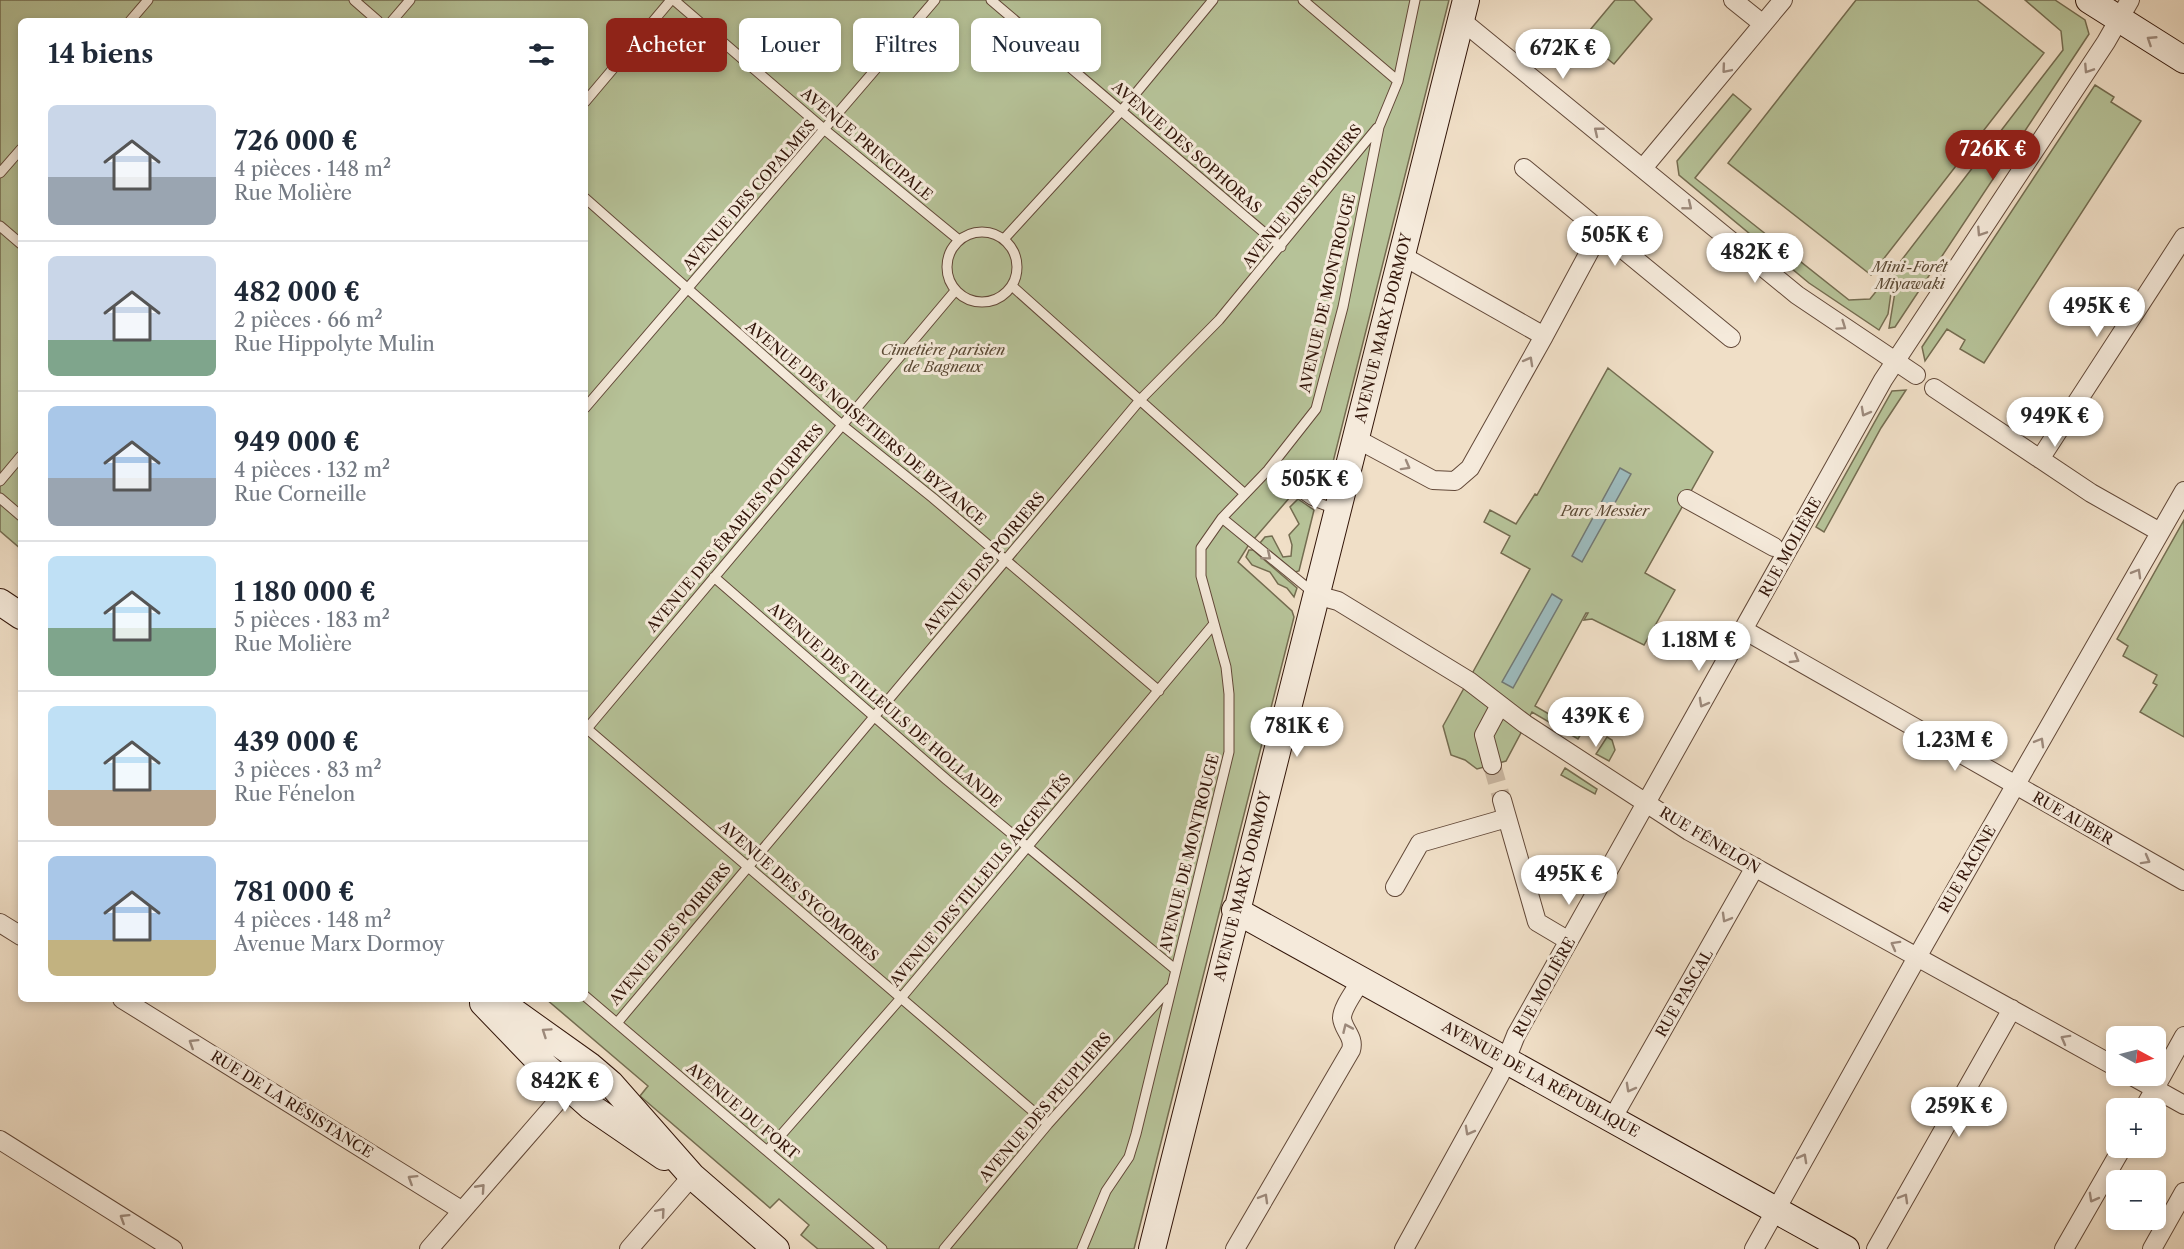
<!DOCTYPE html>
<html lang="fr">
<meta charset="utf-8">
<style>
body{margin:0;font-family:"Libre Caslon Text",serif;background:#f2f2f3;color:#1f2937;height:100vh;display:flex;flex-direction:column;font-size:22px;white-space:nowrap}
*{box-sizing:border-box;margin:0}
p{font-size:20px;color:#747a83}
.icon{flex:none;width:33px;height:33px;fill:none;stroke:currentColor;stroke-width:2;stroke-linecap:round;stroke-linejoin:round}
.map{position:relative;flex:1;overflow:hidden}
.sheet{position:absolute;left:18px;top:18px;width:570px;height:984px;display:flex;flex-direction:column;background:#fff;border-radius:9px;box-shadow:0 3px 9px #0003}
.sheet>*{flex:none}
.guide{position:absolute;left:606px;top:18px;width:570px;height:54px;display:flex;gap:12px}
.needle{width:39px;rotate:97deg}
.tools{position:absolute;left:2106px;top:1026px;display:grid;gap:12px}
.tools a{display:grid;place-items:center;width:60px;height:60px;border-radius:9px;background:#fff;box-shadow:0 3px 9px #0003;font-size:30px}
.price{position:absolute;translate:-50% -51px;padding:0 14px;border-radius:21px;background:#fff;color:#222;font-size:20px;line-height:39px;filter:drop-shadow(0 2px 3px #0008)}
.price::after{content:'';position:absolute;left:50%;top:36px;width:18px;height:14px;margin-left:-9px;background:inherit;clip-path:polygon(0 0,100% 0,50% 100%)}
.price.current{background:#8f2418;color:#fff}
ul{padding:0;list-style:none}
li{display:flex;align-items:center;gap:18px;height:150px;padding:0 30px}
li+li{border-top:2px solid #e0e1e3}
li span{display:grid;place-items:center;flex:none;width:168px;height:120px;border-radius:9px;color:#555}
li>.icon{margin-inline-start:auto}
span .icon{width:72px;height:72px;fill:#fffc;stroke-width:1}
li b{font-size:26px}
h2{display:flex;justify-content:space-between;align-items:center;height:72px;padding:0 30px;font-size:26px}
.chip{padding:0 21px;border-radius:9px;background:#fff;box-shadow:0 3px 9px #0003;font-size:21px;line-height:54px}
.chip.current{background:#8f2418;color:#fff}
.map>svg:first-child{display:block}
.green{fill:#b6c298;stroke:#746c50;stroke-width:1.5}
.water{fill:#9dbbbd;stroke:#727975;stroke-width:1.5}
.lines{fill:none;stroke-linecap:round;stroke-linejoin:round}
.street-tunnel{stroke:#cab7a1;stroke-width:18;stroke-dasharray:18 9;stroke-linecap:butt}
.lane-casing{stroke:#624838;stroke-width:11}
.street-casing{stroke:#624838;stroke-width:20}
.secondary-casing{stroke:#321509;stroke-width:28}
.lane{stroke:#f5eadb;stroke-width:9}
.street{stroke:#f5eadb;stroke-width:18}
.secondary{stroke:#f5eadb;stroke-width:26}
.oneway{stroke:#9d8a7c}
.labels{text-anchor:middle;dominant-baseline:central;stroke-width:6;stroke-linejoin:round;paint-order:stroke}
.street-label{font-size:15px;fill:#321509;stroke:#f5eadb}
.park-label{font-size:15px;font-style:italic;fill:#5a4934;stroke:#f5eadb}
</style>
<div class="map">
<svg width="2184" height="1249" viewBox="0 0 2184 1249">
<rect width="100%" height="100%" fill="#f0dfc7"/>
<filter id="stains"><feTurbulence type="fractalNoise" baseFrequency=".00333" numOctaves="4"/><feColorMatrix values="0 0 0 0 .2 0 0 0 0 .09 0 0 0 0 .02 0 0 0 .5 -.17"/></filter>
<radialGradient id="worn" r=".72"><stop offset=".6" stop-color="#630" stop-opacity="0"/><stop offset="1" stop-color="#630" stop-opacity=".3"/></radialGradient>
<!-- green -->
<path class="green" d="M0,0h1449l-118,470 -5,7 -9,-5 -8,3 -61,71 -10,16 54,49 2,6 -160,632h-316l-17,-14 8,-10 -30,-26 -9,9 -130,-112 8,-10 -102,-87h39v-978h-564v528l-21,-18z
M1615,0h19l18,19 -38,45 -29,-23 -3,3 -2,-2z
M1856,0h121l67,53 -173,222 -143,-112z
M2025,0h30l30,20 4,14 -194,293 -6,1 6,-36 -8,-13 176,-229 -2,-19z
M2095,85l19,12 -3,5 30,19 -157,242 -24,-14 5,-9 -18,-11 -22,32 -3,-14z
M1733,94l18,15 -56,69 154,122 21,-1 12,-15 9,9 -3,21 -9,16 -70,-47 -130,-108 -2,-14z
M1608,368l105,84 -68,121 30,17 -31,55 -52,-26 -8,1 4,-7h-2l-51,93 38,22 6,-8 8,4 -9,15 -46,-27 -26,49 -29,8 -12,-9 -14,-5 -8,-29 87,-157 -29,-16 9,-17 -26,-14 6,-12 26,14 19,-30 2,1z
M1906,390l-25,38 -57,104 -8,-5 76,-136z
M1298,499l16,11 -15,61 -4,1 -35,-29 5,-6 7,-1 11,21 8,-1 1,-11 -3,-10 10,-11 -9,-17z
M2184,520v217l-44,-25 17,-27 -4,-2 4,-8 -34,-19 5,-10 -11,-7z
M1249,550h4l44,38 -3,9 -7,-9 -9,-4 -8,-12 -18,-7 -6,-8z
M1607,737l5,3 3,10 -6,11 -13,-7z
M1565,768l32,21 -2,5 -34,-19z"/>
<!-- water -->
<path class="water" d="M1620,468l11,6 -49,88 -10,-6z
M1552,594l10,6 -49,88 -11,-6z"/>
<g class="lines">
<!-- street-tunnel -->
<path class="street-tunnel" d="M1492,765l10,35"/>
<!-- lane casing -->
<g class="lane-casing">
<path id="lane" d="M354,0l24,21
M674,0l151,130 134,110
M991,0l290,247
M1303,0l95,81
M130,21l18,-21
M392,21l18,-21
M585,102l86,-102
M0,173l21,-24
M585,198l257,227 91,73 226,193
M0,226l21,18
M947 267a35 35 0 1 1 70 0a35 35 0 1 1-70 0Z
M1004,239l118,-129 91,-110
M1012,286l233,208
M585,408l350,-408
M1268,470l43,30 24,9
M0,481l21,-25
M0,498l21,18
M1222,518l93,76
M714,577l233,203 229,190
M585,727l463,397
M585,731l370,-440
M585,996l297,253
M617,1023l523,-623 79,-80 158,-192
M767,1151l134,-153 312,-373
M944,1249l104,-125 122,-136
M1082,1249l24,-58 23,-34 7,-23 93,-382v-58l-3,-27 -25,-91v-28l21,-30 46,-48 48,-61 27,-102 36,-180 19,-46 17,-81"/>
</g>
<!-- street casing -->
<g class="street-casing">
<path id="street" d="M1733,0l30,24
M1461,20l336,275 119,80
M1524,168l207,170
M1643,168l140,-168
M1544,336l56,-104
M1934,388l157,105 69,39
M1355,438l78,42 22,1 15,-13 74,-132 -143,-81
M2040,459l144,-222
M1687,499l87,48
M1316,595l22,6 131,80 56,43 164,107 427,236
M1744,630l440,251
M1492,765l-8,-30 16,-30
M1502,800l35,122 27,16
M1395,887l25,-44 87,-25
M0,923l21,13
M122,999l339,211
M2132,1076l52,29
M2144,1108l40,-72
M1612,1119l143,-252
M0,1140l173,109
M429,1249l140,-161
M629,1249l63,-73
M1235,1249l116,-199c4,-13 -8,-20 -9,-32 0,-11 14,-28 19,-38
M1404,1249l96,-174 16,-40 367,-655 223,-338 24,-42
M1754,1249l171,-306 259,-452
M1876,1249l136,-240
M2064,1249l58,-101
M2152,1249l32,-57"/>
</g>
<!-- secondary casing -->
<g class="secondary-casing">
<path id="secondary" d="M2089,0l95,60
M0,602l21,14
M1235,910l611,339
M496,999l94,67 21,18 81,92 84,73
M483,1003l52,54 56,50 73,50
M1152,1249l314,-1249"/>
</g>
<!-- lane -->
<use href="#lane" class="lane"/>
<!-- street -->
<use href="#street" class="street"/>
<!-- secondary -->
<use href="#secondary" class="secondary"/>
</g>
<!-- one-way arrows -->
<defs><path id="oneway-chevron" d="M-2-3.5L2.5 0L-2 3.5" fill="none" stroke-width="1.6" stroke-linecap="round" stroke-linejoin="round" transform="scale(1.5)"/></defs>
<g class="oneway">
<use href="#oneway-chevron" transform="translate(2151 40) rotate(-147)"/>
<use href="#oneway-chevron" transform="translate(1726 69) rotate(130)"/>
<use href="#oneway-chevron" transform="translate(2088 69) rotate(123)"/>
<use href="#oneway-chevron" transform="translate(1598 131) rotate(-141)"/>
<use href="#oneway-chevron" transform="translate(1688 206) rotate(39)"/>
<use href="#oneway-chevron" transform="translate(1981 232) rotate(123)"/>
<use href="#oneway-chevron" transform="translate(1842 326) rotate(35)"/>
<use href="#oneway-chevron" transform="translate(1529 361) rotate(-61)"/>
<use href="#oneway-chevron" transform="translate(1865 412) rotate(119)"/>
<use href="#oneway-chevron" transform="translate(1406 466) rotate(29)"/>
<use href="#oneway-chevron" transform="translate(1267 556) rotate(39)"/>
<use href="#oneway-chevron" transform="translate(2137 573) rotate(-60)"/>
<use href="#oneway-chevron" transform="translate(1795 659) rotate(30)"/>
<use href="#oneway-chevron" transform="translate(1703 703) rotate(119)"/>
<use href="#oneway-chevron" transform="translate(2040 742) rotate(-60)"/>
<use href="#oneway-chevron" transform="translate(2146 860) rotate(29)"/>
<use href="#oneway-chevron" transform="translate(1726 918) rotate(120)"/>
<use href="#oneway-chevron" transform="translate(1895 945) rotate(-151)"/>
<use href="#oneway-chevron" transform="translate(1347 1028) rotate(-114)"/>
<use href="#oneway-chevron" transform="translate(546 1032) rotate(-146)"/>
<use href="#oneway-chevron" transform="translate(2065 1039) rotate(-151)"/>
<use href="#oneway-chevron" transform="translate(193 1043) rotate(-148)"/>
<use href="#oneway-chevron" transform="translate(1630 1088) rotate(119)"/>
<use href="#oneway-chevron" transform="translate(1469 1131) rotate(119)"/>
<use href="#oneway-chevron" transform="translate(1803 1158) rotate(-61)"/>
<use href="#oneway-chevron" transform="translate(412 1179) rotate(-148)"/>
<use href="#oneway-chevron" transform="translate(481 1188) rotate(-48)"/>
<use href="#oneway-chevron" transform="translate(1264 1198) rotate(-60)"/>
<use href="#oneway-chevron" transform="translate(1904 1198) rotate(-60)"/>
<use href="#oneway-chevron" transform="translate(2093 1198) rotate(119)"/>
<use href="#oneway-chevron" transform="translate(661 1212) rotate(-49)"/>
<use href="#oneway-chevron" transform="translate(124 1218) rotate(-148)"/>
</g>
<g class="labels">
<!-- street labels -->
<g class="street-label">
<text transform="translate(867 144) rotate(40)">AVENUE PRINCIPALE</text>
<text transform="translate(1187 147) rotate(41)">AVENUE DES SOPHORAS</text>
<text transform="translate(749 195) rotate(-49)">AVENUE DES COPALMES</text>
<text transform="translate(1302 196) rotate(-51)">AVENUE DES POIRIERS</text>
<text transform="translate(1327 293) rotate(-77)">AVENUE DE MONTROUGE</text>
<text transform="translate(1383 328) rotate(-76)">AVENUE MARX DORMOY</text>
<text transform="translate(866 423) rotate(40)">AVENUE DES NOISETIERS DE BYZANCE</text>
<text transform="translate(735 528) rotate(-50)">AVENUE DES ÉRABLES POURPRES</text>
<text transform="translate(1790 547) rotate(-61)">RUE MOLIÈRE</text>
<text transform="translate(984 563) rotate(-50)">AVENUE DES POIRIERS</text>
<text transform="translate(885 705) rotate(41)">AVENUE DES TILLEULS DE HOLLANDE</text>
<text transform="translate(2073 818) rotate(30)">RUE AUBER</text>
<text transform="translate(1710 840) rotate(31)">RUE FÉNELON</text>
<text transform="translate(1189 853) rotate(-76)">AVENUE DE MONTROUGE</text>
<text transform="translate(1967 869) rotate(-60)">RUE RACINE</text>
<text transform="translate(980 880) rotate(-50)">AVENUE DES TILLEULS ARGENTÉS</text>
<text transform="translate(1242 886) rotate(-76)">AVENUE MARX DORMOY</text>
<text transform="translate(799 891) rotate(41)">AVENUE DES SYCOMORES</text>
<text transform="translate(670 934) rotate(-50)">AVENUE DES POIRIERS</text>
<text transform="translate(1544 987) rotate(-61)">RUE MOLIÈRE</text>
<text transform="translate(1684 993) rotate(-60)">RUE PASCAL</text>
<text transform="translate(1541 1079) rotate(29)">AVENUE DE LA RÉPUBLIQUE</text>
<text transform="translate(292 1104) rotate(32)">RUE DE LA RÉSISTANCE</text>
<text transform="translate(1045 1107) rotate(-49)">AVENUE DES PEUPLIERS</text>
<text transform="translate(743 1111) rotate(40)">AVENUE DU FORT</text>
</g>
<!-- park labels -->
<g class="park-label">
<text x="1910" y="266">Mini-Forêt<tspan x="1910" dy="17">Miyawaki</tspan></text>
<text x="943" y="349">Cimetière parisien<tspan x="943" dy="17">de Bagneux</tspan></text>
<text x="1605" y="510">Parc Messier</text>
</g>
</g>
<rect width="100%" height="100%" filter="url(#stains)"/>
<rect width="100%" height="100%" fill="url(#worn)"/>
</svg>
<div class="tools">
<a><svg class="needle" viewBox="-14 -14 28 28"><path d="M0-13l5 13h-10z" fill="#e53935"/><path d="M0 13l5-13h-10z" fill="#747a83"/></svg></a>
<a>+</a>
<a>−</a>
</div>
<b class="price" style="left:1563px;top:80px">672K €</b>
<b class="price current" style="left:1993px;top:181px">726K €</b>
<b class="price" style="left:1615px;top:267px">505K €</b>
<b class="price" style="left:1755px;top:284px">482K €</b>
<b class="price" style="left:2097px;top:338px">495K €</b>
<b class="price" style="left:2055px;top:448px">949K €</b>
<b class="price" style="left:1315px;top:511px">505K €</b>
<b class="price" style="left:1699px;top:672px">1.18M €</b>
<b class="price" style="left:1596px;top:748px">439K €</b>
<b class="price" style="left:1297px;top:758px">781K €</b>
<b class="price" style="left:1955px;top:772px">1.23M €</b>
<b class="price" style="left:1569px;top:906px">495K €</b>
<b class="price" style="left:565px;top:1113px">842K €</b>
<b class="price" style="left:1959px;top:1138px">259K €</b>
<div class="guide">
<a class="chip current">Acheter</a>
<a class="chip">Louer</a>
<a class="chip">Filtres</a>
<a class="chip">Nouveau</a>
</div>
<section class="sheet">
<h2>14 biens<svg class="icon" aria-label="filters" viewBox="0 0 24 24"><path d="M4 7h16M4 17h16"/><circle cx="9" cy="7" r="2"/><circle cx="15" cy="17" r="2"/></svg></h2>
<ul>
<li><span style="background:linear-gradient(#c9d6e8 60%,#9aa5b1 0)"><svg class="icon" aria-label="home" viewBox="0 0 24 24"><path d="M3 11l9-7 9 7M6 9v11h12V9"/></svg></span><div><b>726 000 €</b><p>4 pièces · 148 m²</p><p>Rue Molière</p></div></li>
<li><span style="background:linear-gradient(#c9d6e8 70%,#7fa58c 0)"><svg class="icon" aria-label="home" viewBox="0 0 24 24"><path d="M3 11l9-7 9 7M6 9v11h12V9"/></svg></span><div><b>482 000 €</b><p>2 pièces · 66 m²</p><p>Rue Hippolyte Mulin</p></div></li>
<li><span style="background:linear-gradient(#a9c7e8 60%,#9aa5b1 0)"><svg class="icon" aria-label="home" viewBox="0 0 24 24"><path d="M3 11l9-7 9 7M6 9v11h12V9"/></svg></span><div><b>949 000 €</b><p>4 pièces · 132 m²</p><p>Rue Corneille</p></div></li>
<li><span style="background:linear-gradient(#bfe0f5 60%,#7fa58c 0)"><svg class="icon" aria-label="home" viewBox="0 0 24 24"><path d="M3 11l9-7 9 7M6 9v11h12V9"/></svg></span><div><b>1 180 000 €</b><p>5 pièces · 183 m²</p><p>Rue Molière</p></div></li>
<li><span style="background:linear-gradient(#bfe0f5 70%,#b9a48a 0)"><svg class="icon" aria-label="home" viewBox="0 0 24 24"><path d="M3 11l9-7 9 7M6 9v11h12V9"/></svg></span><div><b>439 000 €</b><p>3 pièces · 83 m²</p><p>Rue Fénelon</p></div></li>
<li><span style="background:linear-gradient(#a9c7e8 70%,#c2b280 0)"><svg class="icon" aria-label="home" viewBox="0 0 24 24"><path d="M3 11l9-7 9 7M6 9v11h12V9"/></svg></span><div><b>781 000 €</b><p>4 pièces · 148 m²</p><p>Avenue Marx Dormoy</p></div></li>
</ul>
</section>
</div>
